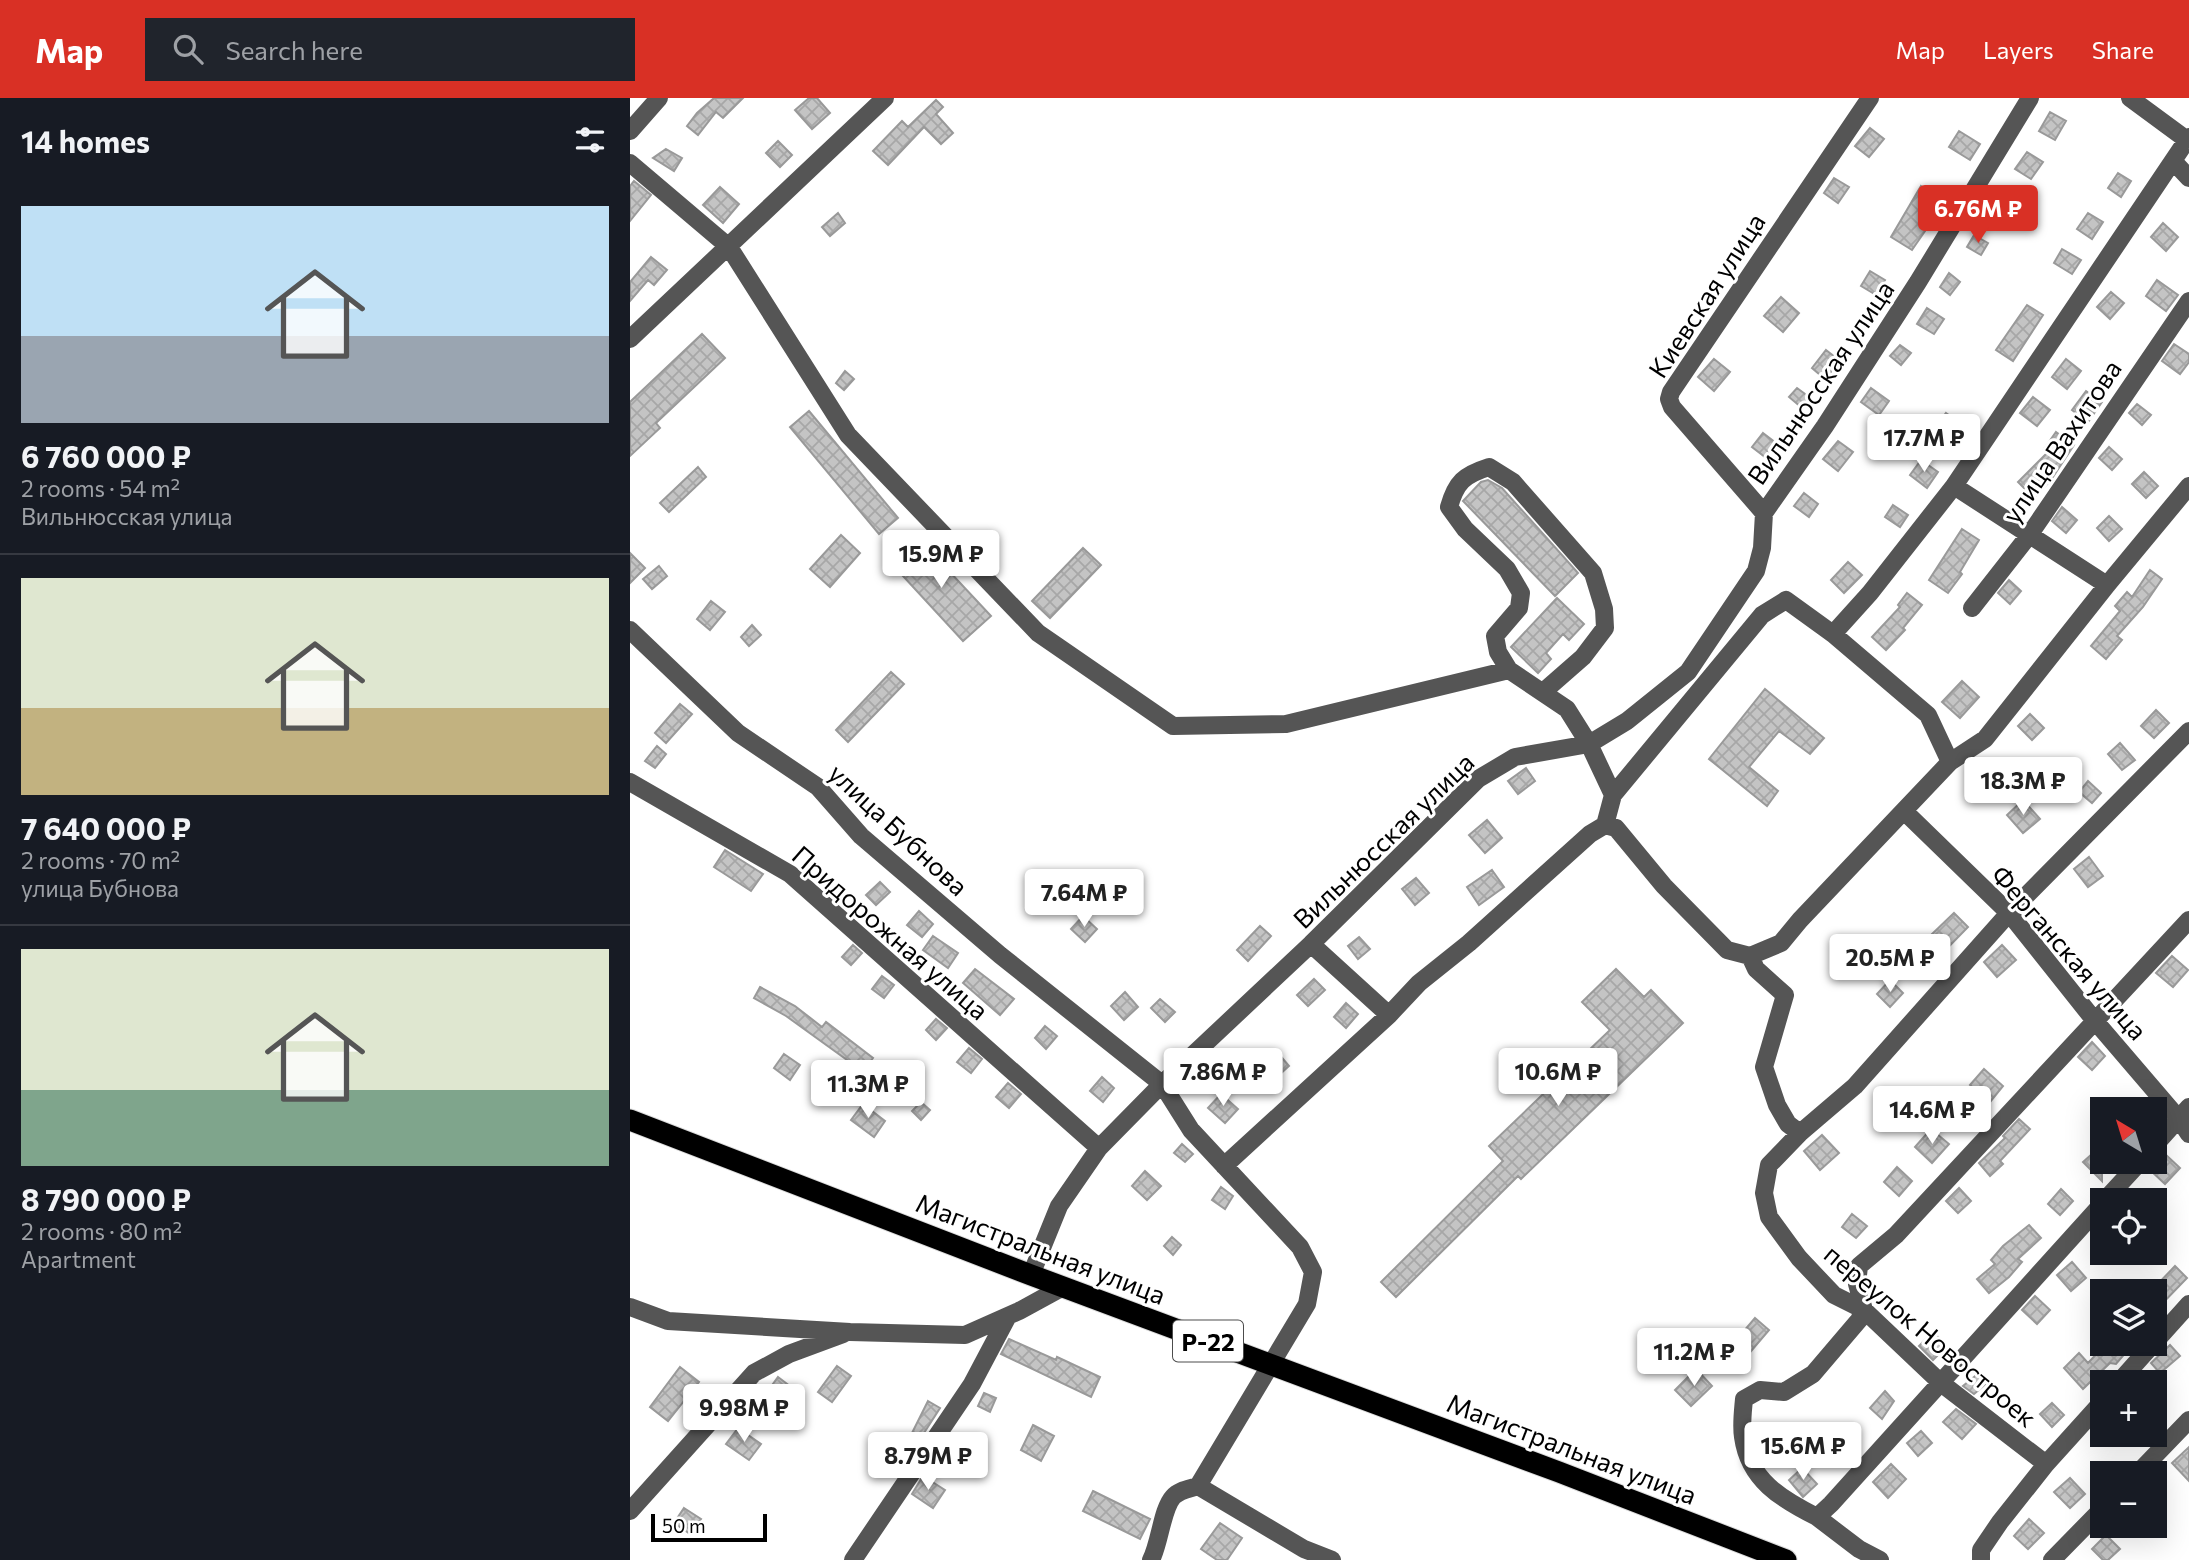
<!DOCTYPE html>
<meta charset="utf-8">
<style>
body{margin:0;font-family:Commissioner,sans-serif;background:#20242c;color:#f1f3f6;height:100vh;display:flex;flex-direction:column;font-size:26px;white-space:nowrap}
*{box-sizing:border-box;margin:0}
p{font-size:23px;color:#9ea1a6}
.icon{flex:none;width:38px;height:38px;fill:none;stroke:currentColor;stroke-width:2;stroke-linecap:round;stroke-linejoin:round}
.map{position:relative;flex:1;overflow:hidden}
.drawer{display:flex;flex-direction:column;background:#171b24;width:630px}
.drawer>*{flex:none}
.needle{width:46px;rotate:322deg}
.controls{position:absolute;left:1460px;top:999px;display:grid;gap:14px}
.controls a{display:grid;place-items:center;width:77px;height:77px;border-radius:0px;background:#171b24;box-shadow:0 7px 28px #0002;font-size:35px}
.scale{position:absolute;left:21px;bottom:18px;width:116px;box-sizing:border-box;padding-left:7px;border:4px solid #000;border-top:0;font-size:19px;line-height:24px;white-space:nowrap;color:#000;-webkit-text-stroke:5px #fff;paint-order:stroke}
.price{position:absolute;translate:-50% -60px;padding:0 16px;border-radius:7px;background:#fff;color:#222;font-size:23px;line-height:46px;filter:drop-shadow(0 2px 4px #0008)}
.price::after{content:'';position:absolute;left:50%;top:42px;width:21px;height:16px;margin-left:-10px;background:inherit;clip-path:polygon(0 0,100% 0,50% 100%)}
.price.current{background:#d93025;color:#fff}
ul{padding:0;list-style:none}
li{display:grid;align-content:center;gap:14px;height:371px;padding:0 21px}
li+li{border-top:2px solid #363941}
li span{display:grid;place-items:center;height:217px;border-radius:0px;color:#555}
li>.icon{margin-inline-start:auto}
span .icon{width:126px;height:126px;fill:#fffc;stroke-width:1}
li b{font-size:30px}
h2{display:flex;justify-content:space-between;align-items:center;height:84px;padding:0 21px;font-size:30px}
header{display:flex;align-items:center;gap:42px;box-sizing:border-box;height:98px;padding:0 35px;background:#d93025;color:#fff}
header strong{font-size:33px}
nav{display:flex;gap:38px;margin-inline-start:auto;font-size:24px}
.search{width:490px;height:63px;background:#20242c;display:flex;align-items:center;gap:18px;box-sizing:border-box;padding:0 24px;border-radius:0px;color:#9ea1a6;font-size:26px}
main{display:flex;flex:1;min-height:0}
.map>svg:first-child{display:block}
.building{fill:url(#building-cross-hatch);stroke:#999;stroke-width:2}
.lines{fill:none;stroke-linecap:round;stroke-linejoin:round}
.highway-casing{stroke:#dbdbdb;stroke-width:23}
.minor{stroke:#555;stroke-width:18}
.highway{stroke:#000;stroke-width:21}
.labels{text-anchor:middle;dominant-baseline:central;stroke-width:6;stroke-linejoin:round;paint-order:stroke}
.shield{fill:#fff;stroke:#4c4c4c;stroke-width:2}
.shield-label{font-size:24px;font-weight:bold;fill:#000}
.street-label{font-size:26px;fill:#000;stroke:#fff}
</style>
<header>
<strong>Map</strong>
<div class="search"><svg class="icon" aria-label="search" viewBox="0 0 24 24"><circle cx="10" cy="10" r="6"/><path d="M15 15l6 6"/></svg>Search here</div>
<nav><a>Map</a><a>Layers</a><a>Share</a></nav>
</header>
<main>
<section class="drawer">
<h2>14 homes<svg class="icon" aria-label="filters" viewBox="0 0 24 24"><path d="M4 7h16M4 17h16"/><circle cx="9" cy="7" r="2"/><circle cx="15" cy="17" r="2"/></svg></h2>
<ul>
<li><span style="background:linear-gradient(#bfe0f5 60%,#9aa5b1 0)"><svg class="icon" aria-label="home" viewBox="0 0 24 24"><path d="M3 11l9-7 9 7M6 9v11h12V9"/></svg></span><div><b>6 760 000 ₽</b><p>2 rooms · 54 m²</p><p>Вильнюсская улица</p></div></li>
<li><span style="background:linear-gradient(#dfe7d0 60%,#c2b280 0)"><svg class="icon" aria-label="home" viewBox="0 0 24 24"><path d="M3 11l9-7 9 7M6 9v11h12V9"/></svg></span><div><b>7 640 000 ₽</b><p>2 rooms · 70 m²</p><p>улица Бубнова</p></div></li>
<li><span style="background:linear-gradient(#dfe7d0 65%,#7fa58c 0)"><svg class="icon" aria-label="home" viewBox="0 0 24 24"><path d="M3 11l9-7 9 7M6 9v11h12V9"/></svg></span><div><b>8 790 000 ₽</b><p>2 rooms · 80 m²</p><p>Apartment</p></div></li>
</ul>
</section>
<div class="map">
<svg width="1559" height="1462" viewBox="0 0 1559 1462">
<defs>
<pattern id="building-cross-hatch" width="8" height="8" patternUnits="userSpaceOnUse" patternTransform="scale(1.75)"><rect width="8" height="8" fill="#c4c4c4"/><path d="M0 0l8 8M0 8l8-8" fill="none" stroke="#a7a7a7"/></pattern>
</defs>
<rect width="100%" height="100%" fill="#fff"/>
<!-- building -->
<path class="building" d="M84,0h29l-20,20 -7,-6 -18,23 -11,-9 10,-13z
M179,0h8l13,15 -18,16 -17,-19z
M306,2l7,7 -7,7 17,19 -12,11 -17,-17 -36,38 -15,-14 29,-30 6,6z
M1420,14l16,9 -11,19 -16,-9z
M1240,30l14,11 -15,18 -14,-11z
M1329,33l21,13 -10,16 -21,-13z
M148,43l14,14 -12,12 -14,-14z
M36,51l16,9 -8,13 -21,-13z
M1397,54l16,10 -12,17 -16,-10z
M1488,75l13,8 -10,16 -13,-9z
M1204,80l15,9 -11,16 -14,-10z
M4,83l17,14 -21,26v-35z
M1291,88l24,16 -33,48 -21,-13z
M90,89l19,17 -16,19 -20,-18z
M1366,96l17,9 -7,14 -18,-10z
M208,115l7,10 -15,13 -8,-9z
M1458,115l15,9 -11,17 -15,-10z
M1533,125l15,14 -12,14 -15,-14z
M1344,137l14,8 -7,12 -14,-8z
M1432,151l19,11 -9,14 -18,-11z
M21,159l16,13 -13,15 -6,-5 -18,21v-19z
M1240,173l15,9 -9,15 -15,-9z
M1319,175l11,9 -10,13 -10,-8z
M1527,182l21,15 -12,16 -20,-15z
M1481,194l13,11 -14,16 -13,-12z
M1151,199l18,16 -16,19 -19,-16z
M1397,207l16,10 -30,46 -17,-11z
M1297,210l17,11 -10,15 -17,-10z
M72,236l23,24 -69,65 4,5 -30,28v-54z
M1544,246l15,10v8l-9,12 -18,-13z
M1270,247l11,8 -10,12 -11,-9z
M1196,252l14,11 -15,18 -13,-11z
M1084,261l16,13 -16,19 -16,-14z
M1436,261l15,12 -14,18 -15,-12z
M215,273l9,8 -10,11 -8,-7z
M1167,290l12,9 -8,10 -12,-10z
M1241,290l18,13 -10,14 -18,-13z
M1456,293l16,11 -14,20 -16,-12z
M1403,299l17,13 -13,16 -17,-13z
M1507,306l14,11 -9,10 -13,-12z
M179,313l89,107 -19,16 -89,-107z
M1316,315l22,16 -15,21 -22,-17z
M1426,334l18,13 -23,35 -17,18 -16,-16 30,-30 -4,-3z
M1133,335l13,10 -11,14 -13,-10z
M1208,343l15,11 -15,19 -15,-12z
M1479,349l13,12 -10,11 -13,-12z
M1291,362l17,12 -11,16 -17,-13z
M68,369l8,10 -37,35 -9,-9z
M1514,374l14,14 -12,12 -14,-14z
M858,382l14,8 76,85 -23,23 -92,-95 18,-19z
M1174,395l14,11 -9,13 -15,-11z
M1263,407l15,10 -8,12 -15,-10z
M1432,409l15,13 -11,13 -14,-12z
M1479,418l13,13 -13,12 -12,-13z
M1332,431l17,11 -19,32 2,2 -14,19 -19,-13z
M211,437l19,18 -30,34 -20,-18z
M288,440l73,78 -28,25 -72,-78z
M453,450l18,17 -51,53 -18,-17z
M0,455l15,15 -15,15z
M1218,464l14,13 -18,18 -13,-13z
M29,468l8,10 -15,13 -9,-10z
M1520,472l12,9 -19,28 -26,29 5,4 -16,19 -15,-13 29,-35 -5,-5 12,-14 5,5z
M1379,482l12,11 -11,13 -12,-11z
M1277,495l15,12 -19,23 2,2 -19,20 -14,-13 28,-30 -2,-2z
M927,500l27,26 -15,16 -6,-6 -17,19 5,6 -13,14 -27,-26z
M81,503l14,11 -15,18 -13,-11z
M122,527l9,10 -12,11 -8,-9z
M261,574l13,12 -56,58 -12,-12z
M1332,583l17,16 -19,21 -18,-16z
M1135,591l59,49 -14,16 -31,-23 -30,36 29,24 -11,15 -58,-47z
M50,606l12,10 -26,29 -11,-10z
M1526,612l13,13 -15,15 -13,-12z
M1400,616l14,14 -12,12 -14,-14z
M1490,645l15,17 -13,10 -14,-16z
M27,648l9,8 -11,14 -10,-7z
M896,670l9,13 -17,13 -10,-13z
M1357,670l15,17 -11,9 -15,-17z
M1458,683l13,12 -9,10 -13,-11z
M1393,702l17,19 -17,14 -16,-18z
M857,722l15,18 -17,15 -16,-18z
M95,752l38,24 -12,17 -37,-24z
M1459,759l14,19 -15,11 -14,-18z
M862,772l12,17 -25,18 -12,-18z
M786,780l13,15 -14,12 -13,-16z
M250,784l10,10 -14,13 -10,-10z
M289,813l14,13 -11,13 -15,-12z
M1324,815l14,14 -46,47 -15,-16z
M453,818l14,13 -12,13 -14,-13z
M630,828l11,10 -23,25 -11,-11z
M303,838l25,17 -10,15 -25,-18z
M729,839l11,12 -12,10 -10,-13z
M223,847l9,8 -11,12 -9,-8z
M1372,847l14,15 -19,17 -13,-15z
M1542,858l16,14 -15,17 -17,-14z
M345,871l39,30 -14,16 -37,-32z
M986,871l28,28 7,-7 32,33 -162,156 -3,-3 -122,121 -15,-15 122,-121 -14,-15 121,-116 -28,-28z
M252,878l12,9 -10,13 -12,-9z
M684,881l11,11 -17,16 -11,-11z
M1260,882l13,13 -13,14 -13,-13z
M130,889l35,19 27,21 4,-5 47,36 -13,17 -16,-11 3,-4 -61,-44 -32,-18z
M495,894l13,15 -14,13 -13,-14z
M530,901l15,13 -10,10 -14,-14z
M716,905l12,11 -12,14 -12,-11z
M306,921l11,9 -11,12 -10,-10z
M415,928l12,10 -11,13 -11,-11z
M1462,944l13,14 -13,14 -14,-13z
M339,950l13,11 -11,14 -14,-11z
M647,954l12,14 -10,9 -13,-13z
M154,956l16,11 -10,15 -16,-12z
M1354,971l19,17 -13,16 -20,-17z
M472,979l12,11 -11,14 -13,-11z
M378,985l13,11 -12,14 -13,-11z
M591,996l17,15 -13,14 -17,-15z
M291,1004l9,8 -9,10 -9,-9z
M233,1006l22,17 -11,16 -23,-17z
M1389,1021l11,10 -30,32 3,3 -13,12 -11,-13 26,-25 -2,-2z
M1301,1031l18,15 -17,19 -17,-16z
M1192,1037l17,18 -19,17 -16,-19z
M552,1046l11,10 -8,8 -11,-9z
M1472,1047v17h11l-11,11v8l-19,-19z
M1535,1056l15,14 -15,16 -16,-15z
M1267,1069l15,14 -13,15 -15,-14z
M515,1073l16,15 -14,14 -15,-14z
M591,1089l12,9 -8,13 -13,-9z
M1329,1090l12,13 -13,12 -12,-12z
M1431,1091l12,12 -13,14 -12,-11z
M1222,1116l15,12 -11,12 -14,-11z
M1399,1127l12,13 -23,21 4,3 -13,15 -20,16 -12,-14 18,-15 -4,-4 12,-14z
M542,1139l9,8 -8,10 -9,-9z
M1442,1164l14,16 -15,13 -14,-16z
M1545,1168l12,12 -33,34v-24z
M1405,1198l15,14 -13,14 -15,-14z
M1125,1220l14,12 -29,34 -18,-16 12,-13 4,3z
M1303,1234l14,14 -14,14 -14,-14z
M379,1241l47,21 1,-3 43,20 -9,20 -90,-43z
M1476,1246h13l8,7 -11,13 -6,-1 -27,26 -19,-21 15,-15 9,10z
M1540,1247l10,11 -20,17 -9,-10z
M207,1268l14,10 -19,26 -14,-10z
M50,1269l19,15 -31,39 -18,-14z
M1066,1271l16,17 -21,20 -16,-16z
M1349,1275l8,10 -13,11 -11,-8z
M148,1279l17,13 -21,28 -17,-12z
M1255,1293l9,10 -12,18 -12,-11z
M354,1295l12,5 -6,14 -12,-6z
M298,1303l12,7 -25,39 -8,-4z
M1422,1305l12,12 -12,12 -12,-13z
M1326,1311l20,15 -14,15 -19,-17z
M403,1327l21,11 -13,25 -20,-11z
M108,1330l23,16 -12,16 -23,-16z
M1291,1333l11,12 -14,13 -11,-13z
M1559,1349v34l-17,-18z
M1261,1366l15,15 -18,19 -15,-16z
M1172,1370l15,16 -14,13 -14,-17z
M293,1378l22,14 -12,18 -21,-14z
M1440,1380l15,16 -15,14 -16,-16z
M463,1393l57,28 -10,20 -57,-28z
M54,1410l17,11 -11,15 -16,-11z
M1399,1421l15,14 -16,16 -14,-13z
M590,1425l22,15 -15,22h-10l-16,-11z
M1476,1437l14,14 -12,11h-5l-11,-11z"/>
<g class="lines">
<!-- highway casing -->
<g class="highway-casing">
<path id="highway" d="M0,1022l401,155 528,197 227,88"/>
</g>
<!-- minor -->
<path class="minor" d="M1500,0l57,42
M0,33l29,-33
M1544,64l15,16
M0,65l99,84 119,188 190,198 135,93 113,-2 223,-54 58,39 22,35 24,51 -8,30 11,3 48,58 63,64 23,6 6,13 29,26 -21,72 13,38 11,19 12,9
M0,241l255,-241
M1324,388l153,99
M1134,415l-92,-106 -3,-8 2,-7 199,-294
M1342,510l58,-74 159,-233
M0,532l108,103 80,54 43,49 139,119 162,129 29,46 109,117 13,25 -6,32 -109,182c-9,3 -19,4 -25,11 -11,12 -13,46 -22,63
M1203,536l37,-41 84,-107 235,-349
M879,572l-11,-18 -3,-16 24,-28 2,-15 -14,-24 -42,-40 -16,-22c7,-25 15,-32 40,-40l24,15 80,91 11,36 1,19 -22,29 -40,35
M0,684l160,92 309,274
M983,697l149,-180 24,-15 47,34 95,81 22,47
M1274,713l105,102 86,108 84,98 10,15
M681,846l78,71
M1120,858l31,-13 19,-23 150,-158 35,-23 122,-154 82,-99
M1524,1048l35,-39
M594,1068l165,-151 30,-32 50,-40 121,-109 15,-9
M1475,1102l35,-38
M1472,1106l-271,300 -14,13c-36,-18 -68,-37 -74,-80 -2,-12 0,-26 1,-38l16,-9 24,2 29,-18 46,-54 5,-10 -7,-26 2,-18 37,-31 293,-315
M401,1177l28,-69 40,-58 63,-64 149,-140 167,-165 37,-22 74,-13 38,-23 61,-49 68,-101 6,-23 2,-35 61,-87 93,-144 112,-184
M0,1209l38,14 182,11 115,3 54,-24 44,-24
M1524,1245l35,-39
M1489,1284l34,-38
M1416,1366l-105,-81 -77,-73 -30,-15 -35,-37 -30,-41 -5,-24 5,-28 31,-32 55,-47 154,-173 180,-182
M1507,1376l52,-54
M568,1388l106,63 28,11
M0,1413l124,-138 35,-19 54,-20
M1187,1419l42,32 21,11
M223,1462l119,-176 36,-68
M1351,1462v-10l19,-28 46,-58 56,-62
M1422,1462l50,-51"/>
<!-- highway -->
<use href="#highway" class="highway"/>
</g>
<g class="labels">
<!-- shield labels -->
<rect class="shield" x="543" y="1222.5" width="70" height="41" rx="5"/>
<g class="shield-label">
<text x="578" y="1243">Р-22</text>
</g>
<!-- street labels -->
<g class="street-label">
<text transform="translate(1076 197) rotate(-57)">Киевская улица</text>
<text transform="translate(1190 284) rotate(-56)">Вильнюсская улица</text>
<text transform="translate(1431 343) rotate(-56)">улица Вахитова</text>
<text transform="translate(269 731) rotate(43)">улица Бубнова</text>
<text transform="translate(753 742) rotate(-44)">Вильнюсская улица</text>
<text transform="translate(261 834) rotate(41)">Придорожная улица</text>
<text transform="translate(1440 854) rotate(49)">Ферганская улица</text>
<text transform="translate(411 1150) rotate(21)">Магистральная улица</text>
<text transform="translate(1301 1237) rotate(40)">переулок Новостроек</text>
<text transform="translate(942 1350) rotate(21)">Магистральная улица</text>
</g>
</g>
</svg>
<div class="controls">
<a><svg class="needle" viewBox="-14 -14 28 28"><path d="M0-13l5 13h-10z" fill="#e53935"/><path d="M0 13l5-13h-10z" fill="#9ea1a6"/></svg></a>
<a><svg class="icon" aria-label="locate" viewBox="0 0 24 24"><circle cx="12" cy="12" r="6"/><path d="M12 2v4M12 18v4M2 12h4M18 12h4"/></svg></a>
<a><svg class="icon" aria-label="layers" viewBox="0 0 24 24"><path d="M12 4l9 5-9 5-9-5zM3 14l9 5 9-5"/></svg></a>
<a>+</a>
<a>−</a>
</div>
<div class="scale">50 m</div>
<b class="price current" style="left:1348px;top:147px">6.76M ₽</b>
<b class="price" style="left:1294px;top:376px">17.7M ₽</b>
<b class="price" style="left:311px;top:492px">15.9M ₽</b>
<b class="price" style="left:1393px;top:719px">18.3M ₽</b>
<b class="price" style="left:454px;top:831px">7.64M ₽</b>
<b class="price" style="left:1260px;top:896px">20.5M ₽</b>
<b class="price" style="left:593px;top:1010px">7.86M ₽</b>
<b class="price" style="left:928px;top:1010px">10.6M ₽</b>
<b class="price" style="left:238px;top:1022px">11.3M ₽</b>
<b class="price" style="left:1302px;top:1048px">14.6M ₽</b>
<b class="price" style="left:1064px;top:1290px">11.2M ₽</b>
<b class="price" style="left:114px;top:1346px">9.98M ₽</b>
<b class="price" style="left:1173px;top:1384px">15.6M ₽</b>
<b class="price" style="left:298px;top:1394px">8.79M ₽</b>
</div>
</main>
